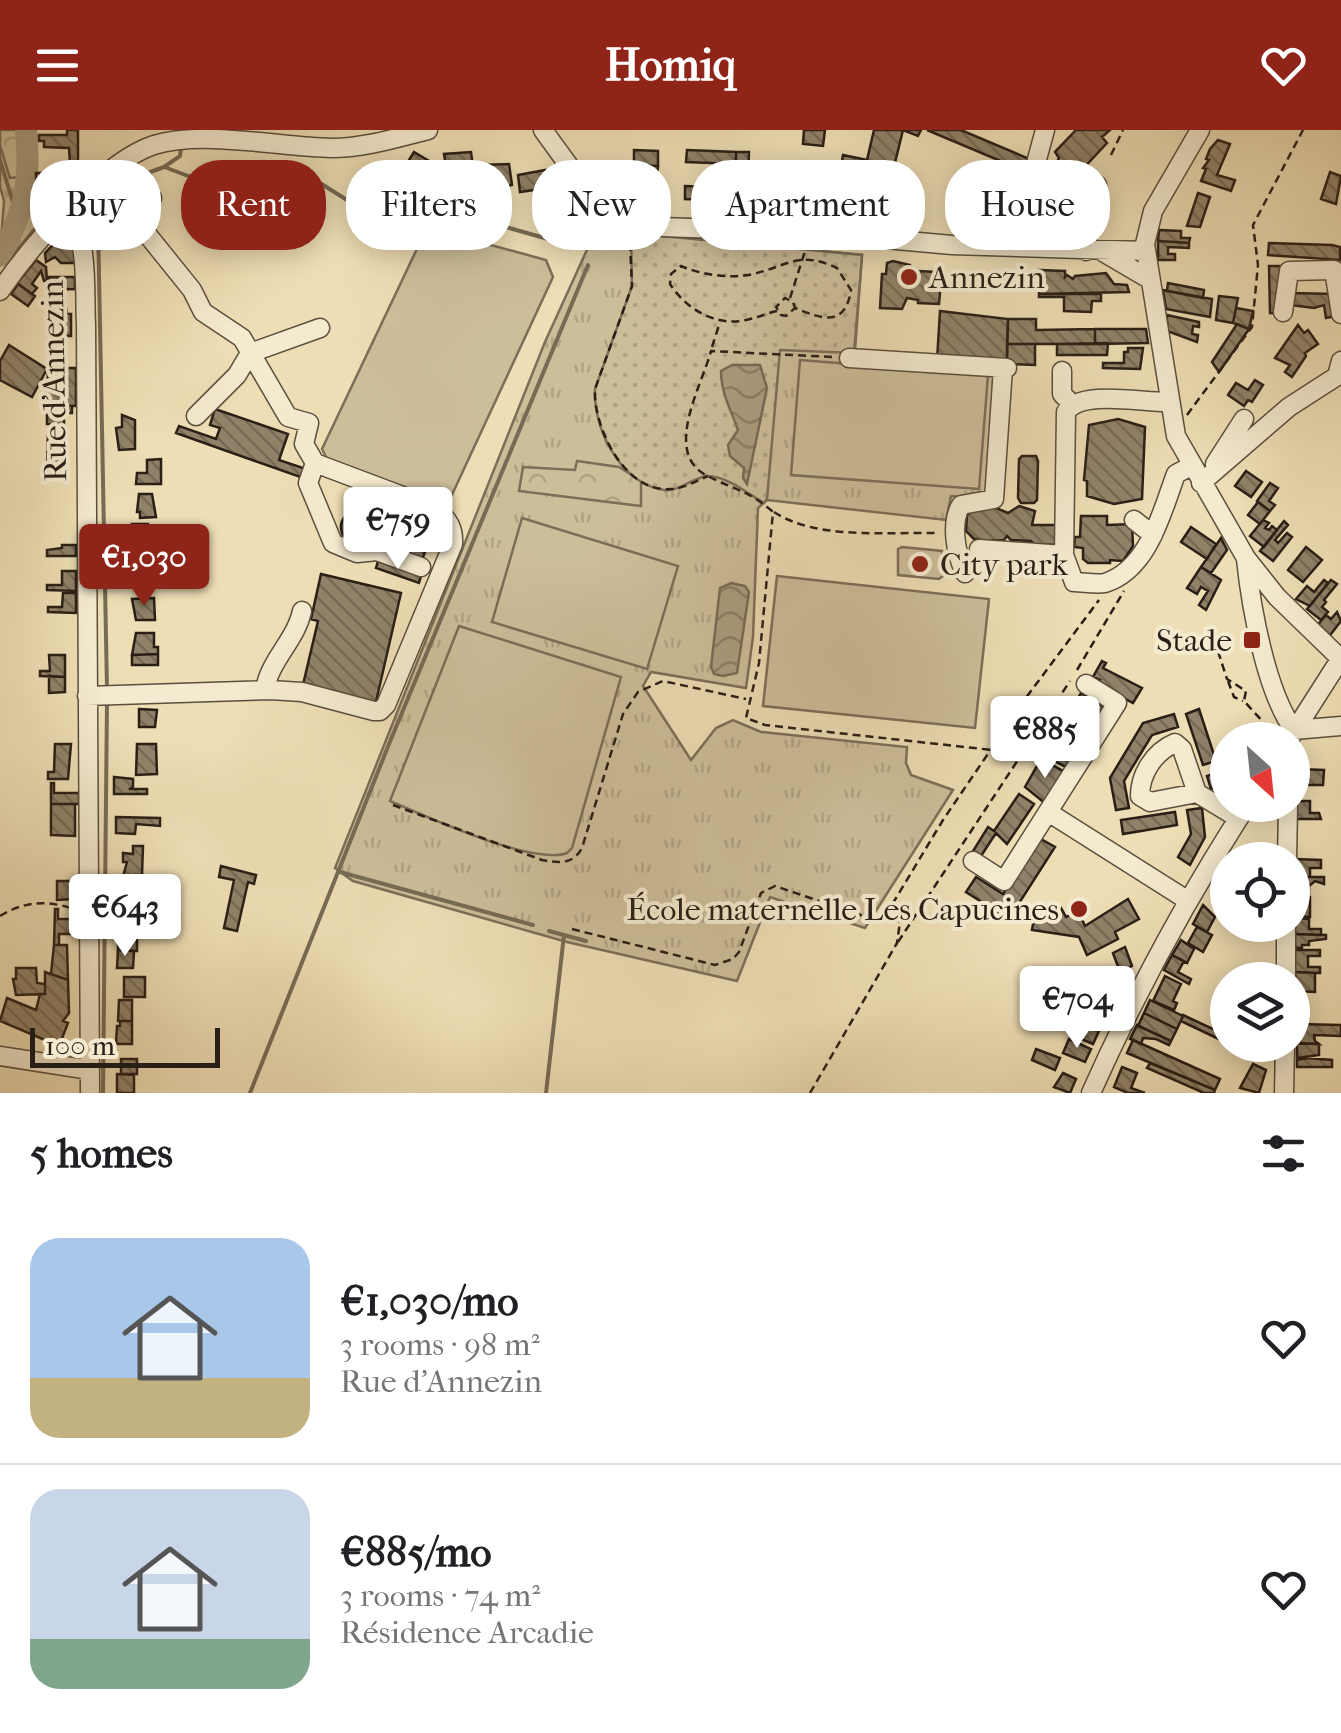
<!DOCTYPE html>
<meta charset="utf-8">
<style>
body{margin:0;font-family:"IM FELL French Canon",serif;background:#f6f6f6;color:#202124;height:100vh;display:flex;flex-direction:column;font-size:38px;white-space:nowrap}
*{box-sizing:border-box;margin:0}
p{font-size:32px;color:#757577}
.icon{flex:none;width:55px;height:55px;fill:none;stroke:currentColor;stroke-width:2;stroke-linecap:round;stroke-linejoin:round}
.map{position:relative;height:963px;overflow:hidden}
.panel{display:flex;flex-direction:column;background:#fff;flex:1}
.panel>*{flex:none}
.guide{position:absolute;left:30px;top:30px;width:1282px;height:90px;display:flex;gap:20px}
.needle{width:65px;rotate:153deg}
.fabs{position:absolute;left:1210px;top:592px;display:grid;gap:20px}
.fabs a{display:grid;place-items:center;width:100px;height:100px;border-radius:50%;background:#fff;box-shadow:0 5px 25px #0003;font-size:50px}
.scale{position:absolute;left:30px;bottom:25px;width:190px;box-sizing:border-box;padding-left:10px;border:5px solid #2a1f16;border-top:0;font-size:28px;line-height:35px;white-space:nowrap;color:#2a1f16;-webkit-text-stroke:8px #f4eacf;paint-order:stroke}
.price{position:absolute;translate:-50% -85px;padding:0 22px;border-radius:10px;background:#fff;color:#222;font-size:32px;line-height:65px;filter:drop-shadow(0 2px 5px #0008)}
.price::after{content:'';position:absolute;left:50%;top:60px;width:30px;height:22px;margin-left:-15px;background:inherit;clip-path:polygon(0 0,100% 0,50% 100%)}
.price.current{background:#8f2418;color:#fff}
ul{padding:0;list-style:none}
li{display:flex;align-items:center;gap:30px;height:250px;padding:0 30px}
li+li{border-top:2px solid #e0e0e0}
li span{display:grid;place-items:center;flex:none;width:280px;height:200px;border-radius:30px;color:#555}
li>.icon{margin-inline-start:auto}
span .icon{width:120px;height:120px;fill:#fffc;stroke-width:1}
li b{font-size:42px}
h2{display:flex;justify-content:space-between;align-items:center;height:120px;padding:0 30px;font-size:42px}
.pill{padding:0 35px;border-radius:40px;background:#fff;box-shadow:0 5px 25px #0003;font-size:35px;line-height:90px}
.pill.current{background:#8f2418;color:#fff}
header{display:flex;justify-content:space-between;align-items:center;height:130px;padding:0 30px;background:#8f2418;color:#fff;font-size:45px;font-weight:700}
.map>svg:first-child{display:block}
.grass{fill:url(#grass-tufts);stroke:#7c6e58;stroke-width:2.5}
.forest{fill:url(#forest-crowns);stroke:#7c6e58;stroke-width:2.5}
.park{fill:url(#park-dots);stroke:#7c6e58;stroke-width:2.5}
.pitch{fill:#cdbe9a;stroke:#7c6e58;stroke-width:2.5}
.water{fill:url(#water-waves);stroke:#776b55;stroke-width:2.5}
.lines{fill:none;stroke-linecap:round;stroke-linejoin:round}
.stream{stroke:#776b55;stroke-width:4}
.river{stroke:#ab9d7f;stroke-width:22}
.building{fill:url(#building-back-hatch);stroke:#2a1f16;stroke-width:2.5}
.minor-casing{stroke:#5b4f3e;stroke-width:21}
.path{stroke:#2a1f16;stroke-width:2.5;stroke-dasharray:8 5;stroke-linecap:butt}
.minor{stroke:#f4eacf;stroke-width:18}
.poi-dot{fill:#8f2418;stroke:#f4eacf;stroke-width:4}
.labels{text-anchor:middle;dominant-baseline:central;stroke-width:8;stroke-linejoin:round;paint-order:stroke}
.poi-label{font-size:32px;fill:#2a1f16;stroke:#f4eacf;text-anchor:start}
.street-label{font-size:32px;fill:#2a1f16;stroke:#f4eacf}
</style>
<header><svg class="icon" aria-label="menu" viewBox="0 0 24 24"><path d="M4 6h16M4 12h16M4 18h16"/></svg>Homiq<svg class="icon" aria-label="heart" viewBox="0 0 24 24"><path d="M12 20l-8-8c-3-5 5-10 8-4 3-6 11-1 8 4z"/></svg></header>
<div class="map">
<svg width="1341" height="963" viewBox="0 0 1341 963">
<defs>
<pattern id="grass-tufts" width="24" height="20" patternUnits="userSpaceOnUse" patternTransform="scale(2.5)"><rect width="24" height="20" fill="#cdbe9a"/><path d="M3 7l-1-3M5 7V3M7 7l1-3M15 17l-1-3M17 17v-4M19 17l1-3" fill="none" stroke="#b0a384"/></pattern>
<pattern id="forest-crowns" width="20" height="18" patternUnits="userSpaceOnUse" patternTransform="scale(2.5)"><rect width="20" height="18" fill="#cdbe9a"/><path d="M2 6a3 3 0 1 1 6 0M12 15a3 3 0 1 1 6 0" fill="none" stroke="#b0a384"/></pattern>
<pattern id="park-dots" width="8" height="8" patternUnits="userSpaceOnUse" patternTransform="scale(2.5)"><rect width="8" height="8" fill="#cdbe9a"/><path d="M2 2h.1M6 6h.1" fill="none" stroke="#b0a384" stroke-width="1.8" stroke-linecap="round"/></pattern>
<pattern id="water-waves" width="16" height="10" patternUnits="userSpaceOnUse" patternTransform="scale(2.5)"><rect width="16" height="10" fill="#ab9d7f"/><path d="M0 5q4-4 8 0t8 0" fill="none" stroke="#8b7f67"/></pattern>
<pattern id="building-back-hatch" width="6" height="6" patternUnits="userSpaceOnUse" patternTransform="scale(2.5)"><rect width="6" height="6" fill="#908269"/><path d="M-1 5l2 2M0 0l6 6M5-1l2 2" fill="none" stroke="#766a55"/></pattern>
</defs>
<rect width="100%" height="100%" fill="#eedeb5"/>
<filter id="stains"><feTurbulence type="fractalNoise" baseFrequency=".002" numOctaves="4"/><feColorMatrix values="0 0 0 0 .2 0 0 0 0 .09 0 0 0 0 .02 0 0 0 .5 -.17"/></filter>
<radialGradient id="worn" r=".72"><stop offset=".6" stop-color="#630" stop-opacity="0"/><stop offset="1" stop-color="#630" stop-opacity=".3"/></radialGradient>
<!-- grass -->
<path class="grass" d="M0,15l10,33 19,-2 2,13 3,1v24l10,3 -34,41 -10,-4 4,-53 -4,-15z
M596,100l266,25 -8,109 143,11 -10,123 -36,-2 -5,24 -179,-20 -9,8 -5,129 -7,51 -95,-16 -8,14 48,74 25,-32 17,-8 28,12 146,15 -1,16 5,12 42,15 -88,138 -95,-31 -33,84 -170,-39 -214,-61 -18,-13 210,-526z"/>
<!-- forest -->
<path class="forest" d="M0,0h28l4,46 -22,2 -10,-33z
M577,331l42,6 22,14v25l-122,-15 4,-24 52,3z"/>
<!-- park -->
<path class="park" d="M631,103l231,22 -8,98 -74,-3 -13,149 -3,4c-15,-9 -38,-27 -56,-27 -15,1 -28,16 -44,14 -44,-7 -71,-61 -69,-101l37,-103z"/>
<!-- pitch -->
<path class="pitch" d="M436,100l110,30 7,17 -103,222 -12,4 -110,-42 -6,-12 102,-215z
M800,230l188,15 -9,114 -188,-14z
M522,388l156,48 -31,103 -155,-47z
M902,417l40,4 1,25 -4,3 -41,-4v-26z
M777,446l212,23 -14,129 -212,-22z
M459,496l162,51 -49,171 -5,5c-35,13 -141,-37 -177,-52z"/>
<!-- water -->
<path class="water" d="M732,235h28l7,23 -20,96 -4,-6 1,-10 -14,-12 -2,-11 10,-15c-7,-20 -17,-37 -17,-59z
M731,453l14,3 4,6 -12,81 -14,3 -9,-2 -3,-7 9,-79z"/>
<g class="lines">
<!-- stream -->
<path class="stream" d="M0,30l19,62
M167,38l21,8 106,-1 26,8 27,17 47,-5 154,44
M101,79l1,-5 29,-25 33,-12 16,-11 1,-8
M98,93l9,465
M340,742l193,53
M549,801l37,10
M103,963l4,-390
M250,963l139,-349 199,-479
M546,963l18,-158"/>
<!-- river -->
<path class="river" d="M0,126c25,-45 31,-75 26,-126"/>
</g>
<!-- building -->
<path class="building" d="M67,0h11v34h-8l-1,-16 -25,-1v-6h-5v-6h28z
M804,0h21l-2,16 -20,-2z
M874,0h47l-3,6 -15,-6 -12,49 -50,-12 2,-12 24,5z
M927,0h34l73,31v14z
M1076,0h34l-8,7 5,6 -28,30 -7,-3 -7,3 -11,-2 -2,-6 3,1 4,-8 -4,-6z
M1218,10l12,4 -13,31 18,5 -4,11 -30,-10 5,-12 -3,-1 6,-8 -3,-1 4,-10z
M634,20l24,1v15l-24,-1z
M687,20l49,2v12l-50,-2z
M414,22l15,9 -9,16 -16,-9z
M471,22l2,16 -26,3 -3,-17z
M736,22h13l-2,50 -12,-1z
M509,34l3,21 -6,1 -1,-7 -23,3 -1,-17z
M634,35l24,1 -1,11 -24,-1z
M58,39h20v13h-6v10h-7v7h-16l-1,12 -11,-1 -1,-37h23z
M545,40l3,18 -28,4 -2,-17z
M1330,42l11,4 -5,28 -15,-5z
M756,43l36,1v18l-25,-2v-3l-11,-1z
M1043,49l10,6 -18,35 -13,-1z
M829,53l32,1 -1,16 -31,-1z
M685,56l50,2v13l-50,-2z
M1198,63l12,4 -10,30 -13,-1z
M1159,100l22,1v7h9l-1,5 -31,-2z
M66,108l9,9v16h-14l-6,-6 -9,5 -1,-9 12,-12 4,2z
M1158,111l31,2v5l-21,-1v7h7v6h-17z
M1269,113l63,2 8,2v13l-72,-5z
M36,130l10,7 1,14h-3l-3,-10 -9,13 5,4 -5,6 -15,-11z
M893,131l17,4 3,10h6v-4l17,1 -1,6 6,4 -2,22 -21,-1v-3l-11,-2 -5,11 -22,-1 2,-34h4l1,-11z
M1269,136h13v48l-12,-1z
M1039,140l26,1v6l2,-2 6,4 2,-3 31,-3 8,11 13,1 2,7 -90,2z
M49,147h26v12l-26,1z
M1168,153l36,7 -1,8 -36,-7z
M18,154l17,12 -7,10 -17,-12z
M1163,160l49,9 -2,18 -44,-8z
M1291,163l44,1 1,22 -10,2 -2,-13 -10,3 -24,-3z
M1039,164h62v7h-9l-1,11 -27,-1v-14h-25z
M1219,166l19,2 -5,25 -17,-3z
M52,178h14l1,6h4v22h-18z
M1236,178l17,3 -4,18 -16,-6z
M940,181l68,8 -1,45 -70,-4z
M1167,185l32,7v5l-6,-1 -1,8 6,1 -1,7 -30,-11z
M1008,189h28v11l59,-1v15h-88z
M1237,194l12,5 -30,43 -7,-10z
M1298,195l6,8 4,-3 10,14 -13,9 1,3 -14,21 -7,-5 5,-7 -15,-7z
M1095,199h51l2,14 -53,1z
M1108,213l-1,12h-50v-11z
M1007,214h28v21l-28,-1z
M9,215l38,24 -15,28 -32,-17v-19z
M1128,218h15l-3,21 -37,-1v-5h21v-11h4z
M48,238h28v38l-29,-1z
M1255,250l8,5 -11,17 -4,-2 -4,6 -16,-11 8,-12 12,7z
M47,275l25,1v7h-8v12l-17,-1z
M215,279l73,25 -9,26 27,9 -3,9 -127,-45 3,-7 37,13 4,-11 -10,-3z
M122,285l13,5v29l-16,1 -3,-22 6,-1z
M1118,289l27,8 -3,72 -28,5 -27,-8v-15l-3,-1 5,-55z
M48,302h18v38h-19z
M1022,326h14l2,5 -1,39 -3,3h-13l-3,-5 1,-39z
M161,329v25h-25l1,-11h10v-13z
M1246,341l16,11 -11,15 -16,-11z
M1270,353l8,5 -9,13 6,4 -5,6 -13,-10z
M139,364h13l4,23 -16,1v-6h-3z
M1258,372l12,9 -10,13 -12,-9z
M1019,376l16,5 -3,14h25l-1,20 -22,-1 -3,-3 -20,-1 -4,-4 -3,4 -16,1 -14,-2 -8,-8 1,-16 8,-7 19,-1 14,6z
M341 397a16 16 0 1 1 32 0a16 16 0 1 1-32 0Z
M1081,386h26v9l25,-1 1,22 -10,15 -13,-1v3h-22l-5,-4v-11l-9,-1 1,-10h5z
M388,388l44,15 -10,27 -43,-15z
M1263,390l6,3 -4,5 4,2 3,-4 5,4 -13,17 -14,-11z
M1284,391l4,4 -13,15 3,3 9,-10 5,4 -19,24 -13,-10z
M132,394h16l3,28h-16z
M1191,397l25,17 -9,15 -26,-17z
M1221,408l6,12 -16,23 -10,-6z
M62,415h14v11h-29v-6l15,-2z
M1306,417l16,13 -19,22 -15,-12z
M378,431l43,15 -2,7 -43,-15z
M134,432h16l2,24h-19z
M1201,437l20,13 -15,30 -7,-5 9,-14 -7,-4 -4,7 -10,-6z
M62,441h14v20l-29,-1v-5h15z
M321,444l80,19 -26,113 -73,-17 16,-68 -7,-2z
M1324,450l4,3 -18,23 -14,-7 11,-13 7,6z
M1331,450l6,4 -13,16 2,2 -4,5 6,5 -7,8 -14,-11z
M63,463h13v20l-28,-1v-5h14z
M154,468l1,22h-19l-4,-21z
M1337,482l4,9 -13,17 -12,-11 10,-12 5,4z
M136,503h18v14h4v7l-26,1z
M158,524v11h-26v-10z
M49,525h16v22l-25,-1v-5h10z
M1102,531l4,2 -3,5 39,20 -9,15 -35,-19 2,-4 -7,-3z
M49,546l16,1v15l-16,1z
M1081,563l22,13v9l-10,5 -27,47 -21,-11 17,-29 8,5 2,-3 -9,-5z
M139,579l18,1 -2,17h-16z
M1199,579l17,52 -13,4 -17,-51z
M1174,584l4,13 -26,8 -28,46 5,27 -13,2 -6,-32 33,-55z
M55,614h16l-3,35h-20v-7h6z
M137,614h19l1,30 -21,1z
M1041,629l24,13 -19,32 -21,-17z
M1228,639v15l-17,5 -4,-13z
M1298,639l26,1 -1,15h-25z
M114,647l19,2v8l-4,2h18v5h-33z
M51,653h3v10h25v11h-28z
M1019,664l15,10 -27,40 -11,-11 -15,23 -8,-5 15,-24 6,4z
M1294,671h16v12h9l2,6h-27z
M51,674h24v32l-24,-1z
M1202,678l3,29 -15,28 -12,-8 13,-23 -4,-24z
M1175,682l2,13 -54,9 -2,-14z
M116,687l44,1v8l-24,-2 -1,10 -19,-1z
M1039,708l16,9 -46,72 -43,-27 10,-15 27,17z
M133,716h10l-1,29h-9l-1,6 -10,-1 5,-18h-4v-9l10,1z
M1294,729l27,1v8h-11v9h-16z
M221,736l35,9 -2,9 -6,-2 -11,49 -13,-3 10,-48 -15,-3z
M1296,747h28v7l-9,-3 -6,5v8l-13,-1z
M57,751h19v18l-19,1z
M129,767h13v8h5v16h4v7l-33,-1 1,-13h10z
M1296,767h14v20l-15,-1z
M1128,769l11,20 -24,13 3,7 -31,16 -8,-18 -47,-7 2,-12 -3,-6 13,-7 5,9 12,-6 5,9 12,-6 7,15z
M1203,775l12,12 -8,15 -14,-8z
M55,779h3v10h16v15h-15v11h8h-13z
M1294,788l15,1v10h12v6l-27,-1z
M131,797l12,1 -1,6h-5v17l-19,-1v-16h12z
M1197,797l15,8 -9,17 -15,-9z
M1294,804l32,1v4l-17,2v4h-7v3h-8z
M1181,810l13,9 -7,14 -15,-8z
M54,815h13l1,35 -17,-6z
M1125,817l7,19 -12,6 -7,-19z
M118,820l16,1 -1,17h-16z
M1294,820h26v6h-12v11h12v6l-27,-1z
M1172,825l12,6 -6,11 13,7 -2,5 -25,-14z
M16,838h20l1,15 8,1v10l-29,1 -3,-16h3z
M45,842l23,8 1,33 -6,8 5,2 -9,23 -59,-25 7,-23 29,12 4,-16h5z
M1295,842l20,1v19l-20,-1z
M1165,846l16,8 -8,17 4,2 -3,7 -21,-9z
M124,847h21v20h-21z
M1098,865l23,10 -8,19 -25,-12z
M119,870h13v21h-14z
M1150,870l33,16 -6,13 -33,-16z
M1090,883l14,7 -11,24 -14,-6z
M1144,883l33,16 -6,12 -33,-15z
M1183,885l43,20 -3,6 -42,-20z
M120,891h12v23h-16l1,-18h3z
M1297,894l44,1v11l-27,-1 1,6 4,3 -27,-1v-8h5z
M1137,895l34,16 -2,4 -13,-6 -13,-1 -2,6 -11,-5z
M1069,909l22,10 -6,13 -22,-9z
M1133,910l87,39 -5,11 -88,-37z
M1297,913l22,1v11l-22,3z
M1036,919l24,9 -5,12 -23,-10z
M1307,928l25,2v7h-35v-7z
M121,929h16v15h-16z
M1150,933l65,27 -1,3h-10l-57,-25z
M1253,934l13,6 -7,23 -19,-5z
M1122,937l15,6 -6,15 14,5h-17l-14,-6z
M1063,943l13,6 -6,14 -16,-6z
M117,944l17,1v18h-17z"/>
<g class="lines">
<!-- minor casing -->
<g class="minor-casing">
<path id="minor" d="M543,0l58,80 31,16 175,6 145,13 193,6
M1045,0l-9,33 6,9 51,21
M1200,0l-47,81 -8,33 31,192 70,122 31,39 64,62
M66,85c24,18 18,80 20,109l4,769
M123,87l29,-19
M74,90l32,-4 32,7 54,67 11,22 39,26 46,79 21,6 -5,21 11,19 -7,20 25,60 24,10 20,-2 44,16
M1086,121l5,-53 6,-13
M1103,122l46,27
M0,161c31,-45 102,-129 154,-146 48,-15 126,2 177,3 33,0 65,-10 97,-18
M1283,182l6,-41 45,-1 7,44
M849,228l158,10
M1062,241v23l10,10
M1170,272c-28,1 -88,-13 -104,10l-2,143 10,27c9,0 22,3 31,1 44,-14 57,-72 71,-109l15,-8
M196,286l41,-41 13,-22 70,-25
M1215,334l29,-45
M1201,353l88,-76 48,-31 4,-15
M1134,390l19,15
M979,419l85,6
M1246,429c5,48 20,133 48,171
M965,443c-9,-19 -15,-49 -4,-68l33,-6 9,-131
M265,560c4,-29 31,-50 37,-79
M87,566l183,-6 32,2 72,19h6l6,-6 67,-161c1,-16 -5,-24 -16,-35l-122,-46
M1294,600l47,-4
M1290,608l51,-80
M1197,663l-47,9 -10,-6c0,-22 14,-44 35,-53l7,6 15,44 41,25
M1048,682l139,88
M1287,730l1,-55
M973,731l31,20 113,-178 -31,-19
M1286,850v-55
M0,926l90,14
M1091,963c45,-101 96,-195 156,-288
M1284,963l1,-48"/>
</g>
<!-- path -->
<path class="path" d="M1111,25l12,-25
M630,113l2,43 -37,103c-2,38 30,104 75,100 13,0 26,-8 38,-13
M790,168l16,-50
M777,181c-10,2 -20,7 -31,9 -30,7 -60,-11 -76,-36l1,-10 10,-8c21,9 50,13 72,8 35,-8 46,-24 84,-6l14,22c-6,38 -29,29 -56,18l-2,-6 -8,-4 -9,9 5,8 5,1 9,-8
M712,217l8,-25
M832,227l-121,-6c-9,34 -47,99 -7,123 25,14 45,16 69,38l-14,151 -13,55 19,7 227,25
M1187,285l65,-88 6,-62 -5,-40 50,-95
M774,382c42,28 114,20 163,21
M1214,509l13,40 19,12 -2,10 30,33
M1077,540l47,-79
M1228,551l6,16 9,4
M393,675l149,55c17,3 31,5 40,-12l41,-134 15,-22 25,-11 83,18
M0,786c24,-15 48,-16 74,-7
M572,799l143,36 18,-6 6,-7 22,-59 14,-7 100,34 16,-2
M898,812l172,-261
M810,963l87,-150 3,-21 -13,-9 56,-93 85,-125 71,-95"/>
<!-- minor -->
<use href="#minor" class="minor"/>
</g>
<!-- markers -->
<g class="poi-dot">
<circle cx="909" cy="147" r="10"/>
<circle cx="920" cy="434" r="10"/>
<rect x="1242" y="500" width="20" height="20" rx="5"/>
<circle cx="1079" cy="779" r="10"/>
</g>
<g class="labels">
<!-- poi labels -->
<g class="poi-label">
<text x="929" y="147">Annezin</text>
<text x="940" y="434">City park</text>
<text x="1232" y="510" text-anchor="end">Stade</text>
<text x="1059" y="779" text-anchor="end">École maternelle Les Capucines</text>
</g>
<!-- street labels -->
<g class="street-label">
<text transform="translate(54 251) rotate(-91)">Rue d'Annezin</text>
</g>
</g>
<rect width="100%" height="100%" filter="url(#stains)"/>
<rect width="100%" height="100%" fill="url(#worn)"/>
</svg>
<div class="fabs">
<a><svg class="needle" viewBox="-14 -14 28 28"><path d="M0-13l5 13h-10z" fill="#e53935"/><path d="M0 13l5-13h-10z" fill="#757577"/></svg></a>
<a><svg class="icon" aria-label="locate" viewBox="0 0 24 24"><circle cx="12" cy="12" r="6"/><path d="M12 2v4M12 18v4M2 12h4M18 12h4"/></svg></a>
<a><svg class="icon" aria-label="layers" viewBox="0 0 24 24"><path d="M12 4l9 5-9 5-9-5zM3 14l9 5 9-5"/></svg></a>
</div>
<div class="scale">100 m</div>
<b class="price" style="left:398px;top:442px">€759</b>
<b class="price current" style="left:144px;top:479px">€1,030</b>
<b class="price" style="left:1045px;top:651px">€885</b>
<b class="price" style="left:125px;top:829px">€643</b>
<b class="price" style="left:1077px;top:921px">€704</b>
<div class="guide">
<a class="pill">Buy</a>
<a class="pill current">Rent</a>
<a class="pill">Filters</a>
<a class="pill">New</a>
<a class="pill">Apartment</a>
<a class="pill">House</a>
</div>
</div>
<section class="panel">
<h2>5 homes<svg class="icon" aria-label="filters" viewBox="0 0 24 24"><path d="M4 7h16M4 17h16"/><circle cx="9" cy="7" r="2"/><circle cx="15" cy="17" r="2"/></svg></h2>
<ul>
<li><span style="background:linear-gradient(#a9c7e8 70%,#c2b280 0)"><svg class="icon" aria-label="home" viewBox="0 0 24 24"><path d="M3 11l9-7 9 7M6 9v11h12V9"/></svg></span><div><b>€1,030/mo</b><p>3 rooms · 98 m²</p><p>Rue d'Annezin</p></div><svg class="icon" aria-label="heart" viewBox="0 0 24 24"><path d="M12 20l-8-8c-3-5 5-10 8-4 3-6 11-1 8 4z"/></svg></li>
<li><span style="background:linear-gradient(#c9d6e8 75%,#7fa58c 0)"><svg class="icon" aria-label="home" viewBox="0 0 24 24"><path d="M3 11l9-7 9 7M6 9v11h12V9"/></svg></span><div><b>€885/mo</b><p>3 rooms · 74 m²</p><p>Résidence Arcadie</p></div><svg class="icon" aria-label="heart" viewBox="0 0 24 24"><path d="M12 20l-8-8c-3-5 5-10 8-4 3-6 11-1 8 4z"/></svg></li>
</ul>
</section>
